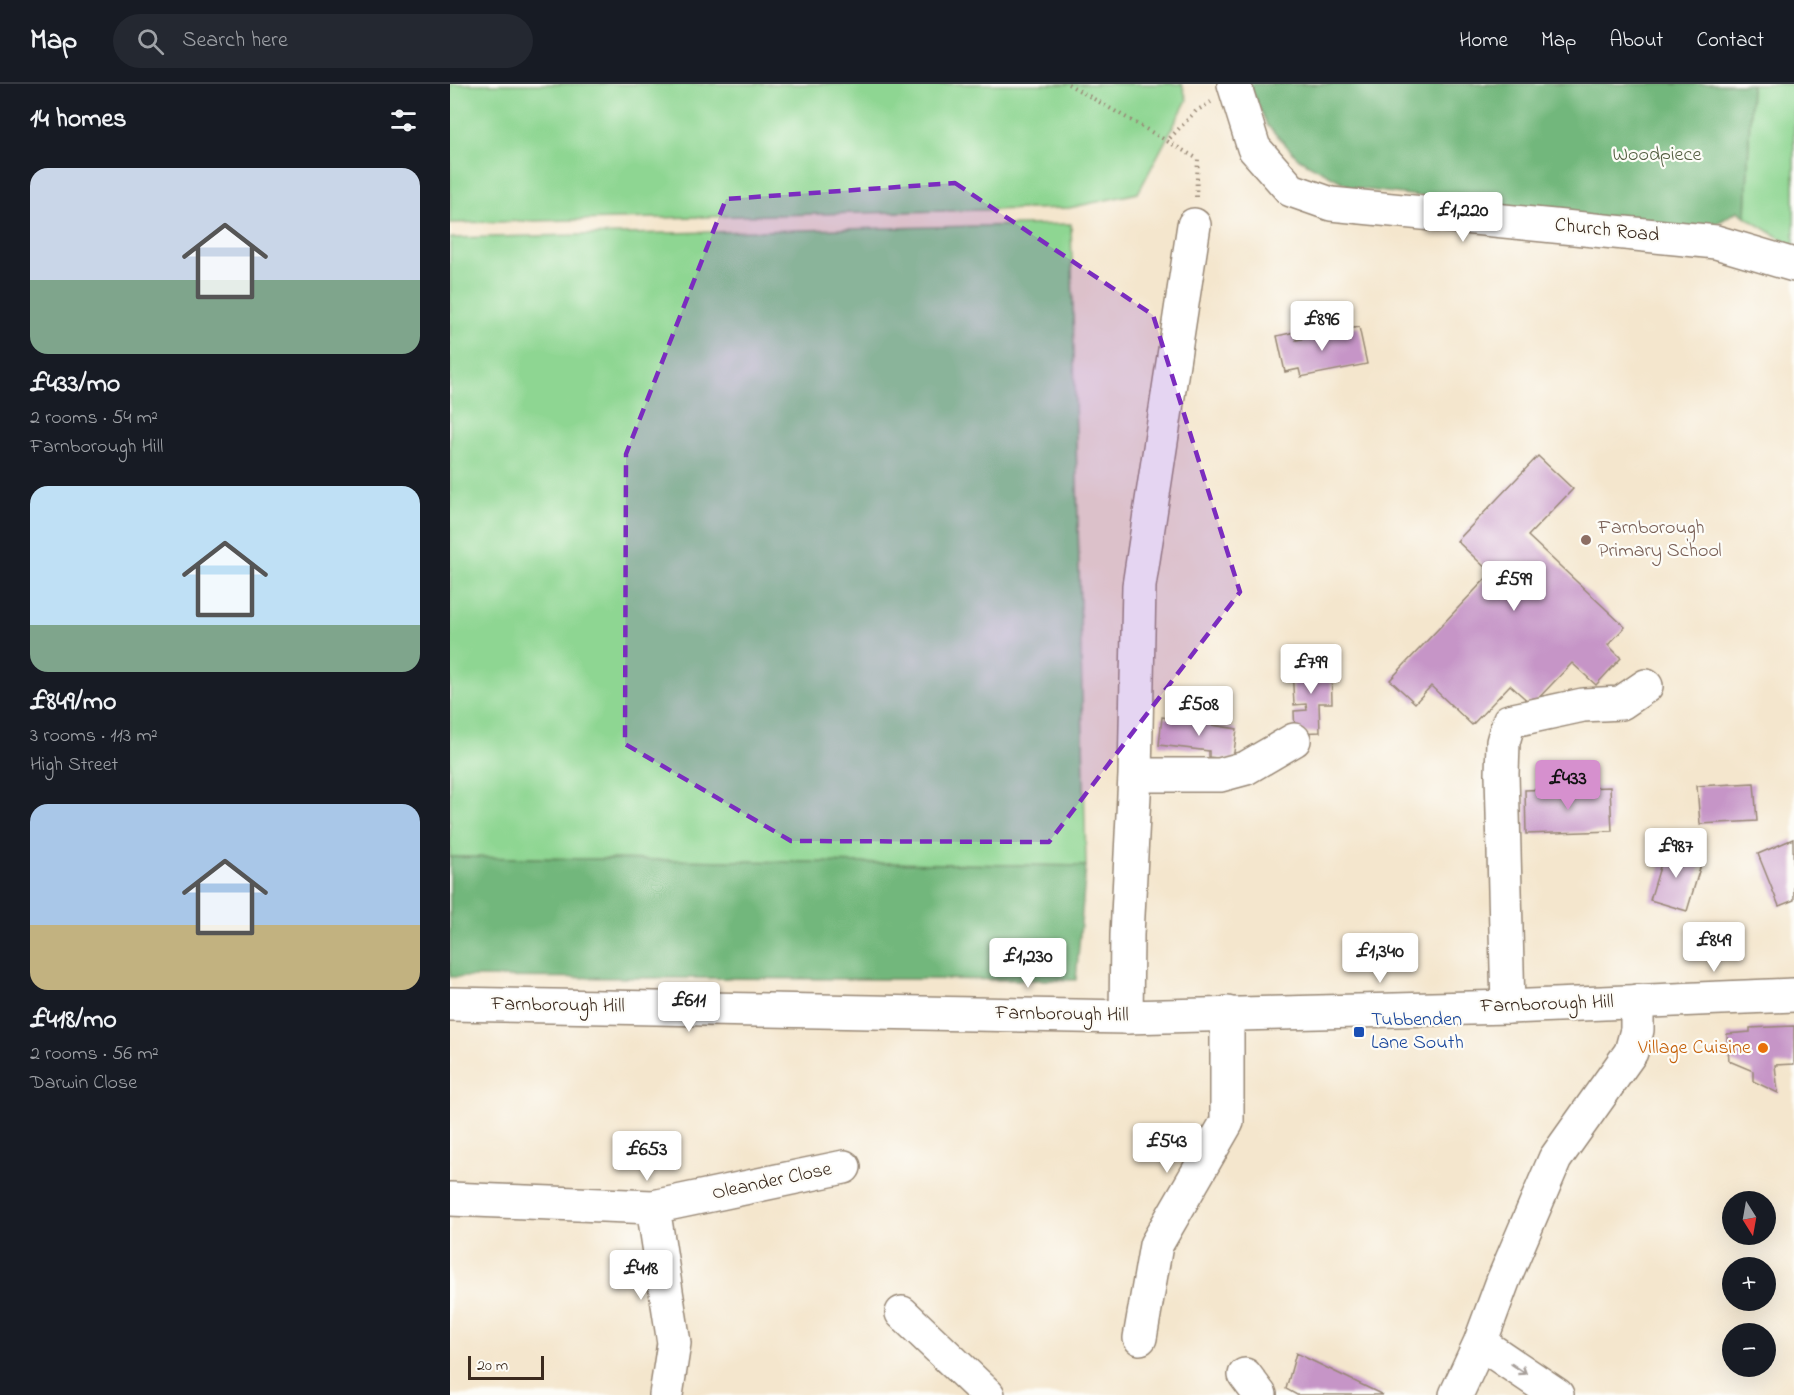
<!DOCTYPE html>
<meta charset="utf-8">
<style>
body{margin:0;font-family:"Indie Flower",sans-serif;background:#242831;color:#f1f3f6;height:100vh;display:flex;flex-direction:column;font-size:22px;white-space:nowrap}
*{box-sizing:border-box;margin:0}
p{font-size:20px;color:#9ea1a6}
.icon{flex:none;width:33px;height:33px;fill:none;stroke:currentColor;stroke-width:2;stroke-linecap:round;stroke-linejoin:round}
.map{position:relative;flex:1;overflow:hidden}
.panel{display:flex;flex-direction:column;background:#171b24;width:450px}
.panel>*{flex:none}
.needle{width:39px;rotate:169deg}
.fabs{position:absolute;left:1272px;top:1107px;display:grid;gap:12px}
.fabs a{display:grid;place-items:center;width:54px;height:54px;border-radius:50%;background:#171b24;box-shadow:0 6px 24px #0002;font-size:30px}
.scale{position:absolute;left:18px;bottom:15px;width:76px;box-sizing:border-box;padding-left:6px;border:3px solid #3b2a1e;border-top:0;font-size:16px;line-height:21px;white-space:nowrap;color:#3b2a1e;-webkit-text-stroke:4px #fdfcf7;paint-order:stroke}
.price{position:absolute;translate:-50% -51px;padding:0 14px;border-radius:6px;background:#fff;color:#222;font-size:20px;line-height:39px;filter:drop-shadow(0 2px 3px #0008)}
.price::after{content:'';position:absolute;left:50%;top:36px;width:18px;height:14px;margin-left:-9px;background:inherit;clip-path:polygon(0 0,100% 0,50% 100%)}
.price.on{background:#d690ce;color:#111}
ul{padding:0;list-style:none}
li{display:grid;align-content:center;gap:12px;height:318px;padding:0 30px}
li span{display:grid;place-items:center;height:186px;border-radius:18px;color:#555}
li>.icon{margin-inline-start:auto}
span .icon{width:108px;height:108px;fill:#fffc;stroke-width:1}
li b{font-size:26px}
h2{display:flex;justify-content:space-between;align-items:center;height:72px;padding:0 30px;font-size:26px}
header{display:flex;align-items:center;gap:36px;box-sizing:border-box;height:84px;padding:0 30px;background:#171b24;border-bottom:2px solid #363941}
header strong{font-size:28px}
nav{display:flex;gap:33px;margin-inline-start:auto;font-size:21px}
.search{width:420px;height:54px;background:#242831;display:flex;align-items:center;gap:15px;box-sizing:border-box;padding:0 21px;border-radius:33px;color:#9ea1a6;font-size:22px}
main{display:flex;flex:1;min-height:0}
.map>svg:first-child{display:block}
.green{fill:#8ed692;stroke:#648058;stroke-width:1.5}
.forest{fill:#72b77c;stroke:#56704d;stroke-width:1.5}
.building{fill:#c695c7}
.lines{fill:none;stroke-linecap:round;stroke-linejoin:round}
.minor-casing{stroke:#988876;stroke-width:36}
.major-casing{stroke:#988876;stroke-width:36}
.path{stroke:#988876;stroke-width:4;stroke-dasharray:1.5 4.5;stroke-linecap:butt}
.minor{stroke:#fff;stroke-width:33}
.major{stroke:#fff;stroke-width:33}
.oneway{stroke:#a79f9a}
.marked{fill:#7b2cbf;fill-opacity:0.2;stroke:#7b2cbf;stroke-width:4.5;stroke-dasharray:12 8;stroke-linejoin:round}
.education-dot{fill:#8d6e63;stroke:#fdfcf7;stroke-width:2}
.transit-dot{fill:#1a4fb4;stroke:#fdfcf7;stroke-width:2}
.food-dot{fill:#e8710a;stroke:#fdfcf7;stroke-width:2}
.labels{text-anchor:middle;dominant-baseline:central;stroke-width:4.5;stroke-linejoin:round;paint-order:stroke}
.park-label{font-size:20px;fill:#545e41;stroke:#fdfcf7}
.street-label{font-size:20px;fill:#3b2a1e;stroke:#fdfcf7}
.education-label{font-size:20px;fill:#785e54;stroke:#fdfcf7;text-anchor:start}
.transit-label{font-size:20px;fill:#164399;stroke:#fdfcf7;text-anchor:start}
.food-label{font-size:20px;fill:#c56008;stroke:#fdfcf7;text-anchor:end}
</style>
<header>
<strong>Map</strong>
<div class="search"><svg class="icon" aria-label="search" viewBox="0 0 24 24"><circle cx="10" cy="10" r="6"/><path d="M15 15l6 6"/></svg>Search here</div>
<nav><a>Home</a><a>Map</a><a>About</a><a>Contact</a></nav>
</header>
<main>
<section class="panel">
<h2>14 homes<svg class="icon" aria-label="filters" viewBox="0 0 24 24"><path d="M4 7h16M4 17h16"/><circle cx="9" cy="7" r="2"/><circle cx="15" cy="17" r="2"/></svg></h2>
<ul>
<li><span style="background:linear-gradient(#c9d6e8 60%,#7fa58c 0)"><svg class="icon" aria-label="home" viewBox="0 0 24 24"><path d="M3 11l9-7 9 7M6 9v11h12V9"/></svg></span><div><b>£433/mo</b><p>2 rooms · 54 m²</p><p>Farnborough Hill</p></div></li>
<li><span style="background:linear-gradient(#bfe0f5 75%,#7fa58c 0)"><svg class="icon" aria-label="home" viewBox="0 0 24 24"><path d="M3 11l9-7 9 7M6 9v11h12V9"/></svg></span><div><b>£849/mo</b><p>3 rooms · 113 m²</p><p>High Street</p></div></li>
<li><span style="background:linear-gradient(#a9c7e8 65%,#c2b280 0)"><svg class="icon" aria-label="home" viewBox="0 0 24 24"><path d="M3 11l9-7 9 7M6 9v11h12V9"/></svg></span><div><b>£418/mo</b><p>2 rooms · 56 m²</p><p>Darwin Close</p></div></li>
</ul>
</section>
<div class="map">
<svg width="1344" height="1311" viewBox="0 0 1344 1311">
<rect width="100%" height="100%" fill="#fdfcf7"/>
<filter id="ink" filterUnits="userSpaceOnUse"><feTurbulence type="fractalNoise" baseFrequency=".0167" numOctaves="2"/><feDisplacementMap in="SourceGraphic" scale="12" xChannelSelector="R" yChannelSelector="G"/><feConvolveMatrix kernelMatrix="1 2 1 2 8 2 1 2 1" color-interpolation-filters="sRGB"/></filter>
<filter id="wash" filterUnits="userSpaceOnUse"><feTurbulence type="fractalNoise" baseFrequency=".008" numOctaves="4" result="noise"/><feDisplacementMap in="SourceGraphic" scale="24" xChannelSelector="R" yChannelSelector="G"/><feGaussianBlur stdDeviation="1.35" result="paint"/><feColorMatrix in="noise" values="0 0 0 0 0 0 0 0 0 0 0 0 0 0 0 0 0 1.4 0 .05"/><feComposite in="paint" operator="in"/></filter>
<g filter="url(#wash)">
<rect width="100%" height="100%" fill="#f4e6cd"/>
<!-- green -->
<path class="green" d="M0,0h732l5,16 -49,93 -69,15 -619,15z
M1303,0h41v163l-48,-30 5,-131z
M621,140l15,642 -636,-9v-619z"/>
<!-- forest -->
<path class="forest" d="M799,0h503l-1,2 -5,131 -8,-6 -34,20 -351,-43 -54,-29 -32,-34z
M0,773l636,9 -10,114 -626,-3z"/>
<g id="blocks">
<!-- building -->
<path class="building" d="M909,243l8,37 -66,13 -2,-8 -14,3 -8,-36 18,-4 1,8z
M1088,372l35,33 -45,47 97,91 -17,18 13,13 -25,27 -24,-22 -40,42 -22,-20 -38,40 -41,-39 -16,17 -25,-23 101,-107 -34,-32z
M881,581l1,38h-13l1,29 -25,1 -1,-22 13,-1 -1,-6 -12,1 -2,-38z
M712,633l75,12 -4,31 -24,-3v-6l-50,-6z
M1304,699l3,38 -57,3 -3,-38z
M1160,703l2,44 -86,3 -1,-44z
M1343,755l1,61 -15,6 -21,-52z
M1216,763l37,11 -16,53 -37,-11z
M1344,942v38l-19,1 3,28 -25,-12v-10l-24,-10 -2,-27 23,-2v-4z
M846,1269l87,42h-86l-11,-6z"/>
</g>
</g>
<g filter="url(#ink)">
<use href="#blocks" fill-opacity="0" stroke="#988876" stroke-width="1.5"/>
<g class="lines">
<!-- minor casing -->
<g class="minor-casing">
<path id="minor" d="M784,0l20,64 37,42 40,14 385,38 78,23
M685,691h85l26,-7 48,-28
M1058,923l-6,-233 1,-32 6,-21 74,-16 38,-2 25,-17
M676,933l1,-82 8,-160 4,-189 55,-361
M0,1115l203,8 191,-40
M203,1123l21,136 -8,52
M452,1229l86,82
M690,1254l16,-93 71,-123v-109
M1030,1259l77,52
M795,1291l15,20
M1006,1311l24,-52 23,-62 52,-122 76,-107 6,-22v-29"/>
</g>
<!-- major casing -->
<g class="major-casing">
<path id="major" d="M0,920l676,13 382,-10 286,-12"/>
</g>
<!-- path -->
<path class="path" d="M618,0l99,57
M746,113l2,-38 -31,-18 29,-30 15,-9"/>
<!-- minor -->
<use href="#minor" class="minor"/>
<!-- major -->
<use href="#major" class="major"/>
</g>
<!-- one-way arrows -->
<defs><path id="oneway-shaft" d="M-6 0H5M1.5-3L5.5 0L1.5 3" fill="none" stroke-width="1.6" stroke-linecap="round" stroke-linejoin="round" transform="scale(1.5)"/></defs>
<use class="oneway" href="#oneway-shaft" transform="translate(1069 1285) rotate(34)"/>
</g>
<!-- marked area -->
<path class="marked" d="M505,99l198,132 87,277 -191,250 -258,-1 -166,-97 1,-290 100,-255z"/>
<!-- markers -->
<circle class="education-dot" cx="1136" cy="456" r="6"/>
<rect class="transit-dot" x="903" y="942" width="12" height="12" rx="3"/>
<circle class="food-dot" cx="1313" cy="964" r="6"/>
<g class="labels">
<!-- park labels -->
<g class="park-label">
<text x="1207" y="71">Woodpiece</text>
</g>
<!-- street labels -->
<g class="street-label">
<text transform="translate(1157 147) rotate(6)">Church Road</text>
<text transform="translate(1097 921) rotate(-2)">Farnborough Hill</text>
<text transform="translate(108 922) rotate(1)">Farnborough Hill</text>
<text transform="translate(612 931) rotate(1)">Farnborough Hill</text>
<text transform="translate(322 1098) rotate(-12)">Oleander Close</text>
</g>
<!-- education labels -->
<g class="education-label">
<text x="1148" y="444">Farnborough<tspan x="1148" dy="23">Primary School</tspan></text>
</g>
<!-- transit labels -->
<g class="transit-label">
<text x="921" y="936">Tubbenden<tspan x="921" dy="23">Lane South</tspan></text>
</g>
<!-- food labels -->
<g class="food-label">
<text x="1301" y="964">Village Cuisine</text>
</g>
</g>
</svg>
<div class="fabs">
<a><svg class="needle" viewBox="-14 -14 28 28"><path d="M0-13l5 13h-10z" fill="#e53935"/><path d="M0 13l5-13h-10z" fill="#9ea1a6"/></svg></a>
<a>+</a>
<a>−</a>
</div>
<div class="scale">20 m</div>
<b class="price" style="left:1013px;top:159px">£1,220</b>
<b class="price" style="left:872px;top:268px">£896</b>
<b class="price" style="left:1064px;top:528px">£599</b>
<b class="price" style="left:861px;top:611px">£799</b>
<b class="price" style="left:749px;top:653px">£508</b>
<b class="price on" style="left:1118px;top:727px">£433</b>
<b class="price" style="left:1226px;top:795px">£987</b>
<b class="price" style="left:1264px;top:889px">£849</b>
<b class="price" style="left:930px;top:900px">£1,340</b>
<b class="price" style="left:578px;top:905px">£1,230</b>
<b class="price" style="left:239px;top:949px">£611</b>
<b class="price" style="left:717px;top:1090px">£543</b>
<b class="price" style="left:197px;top:1098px">£653</b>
<b class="price" style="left:191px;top:1217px">£418</b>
</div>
</main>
